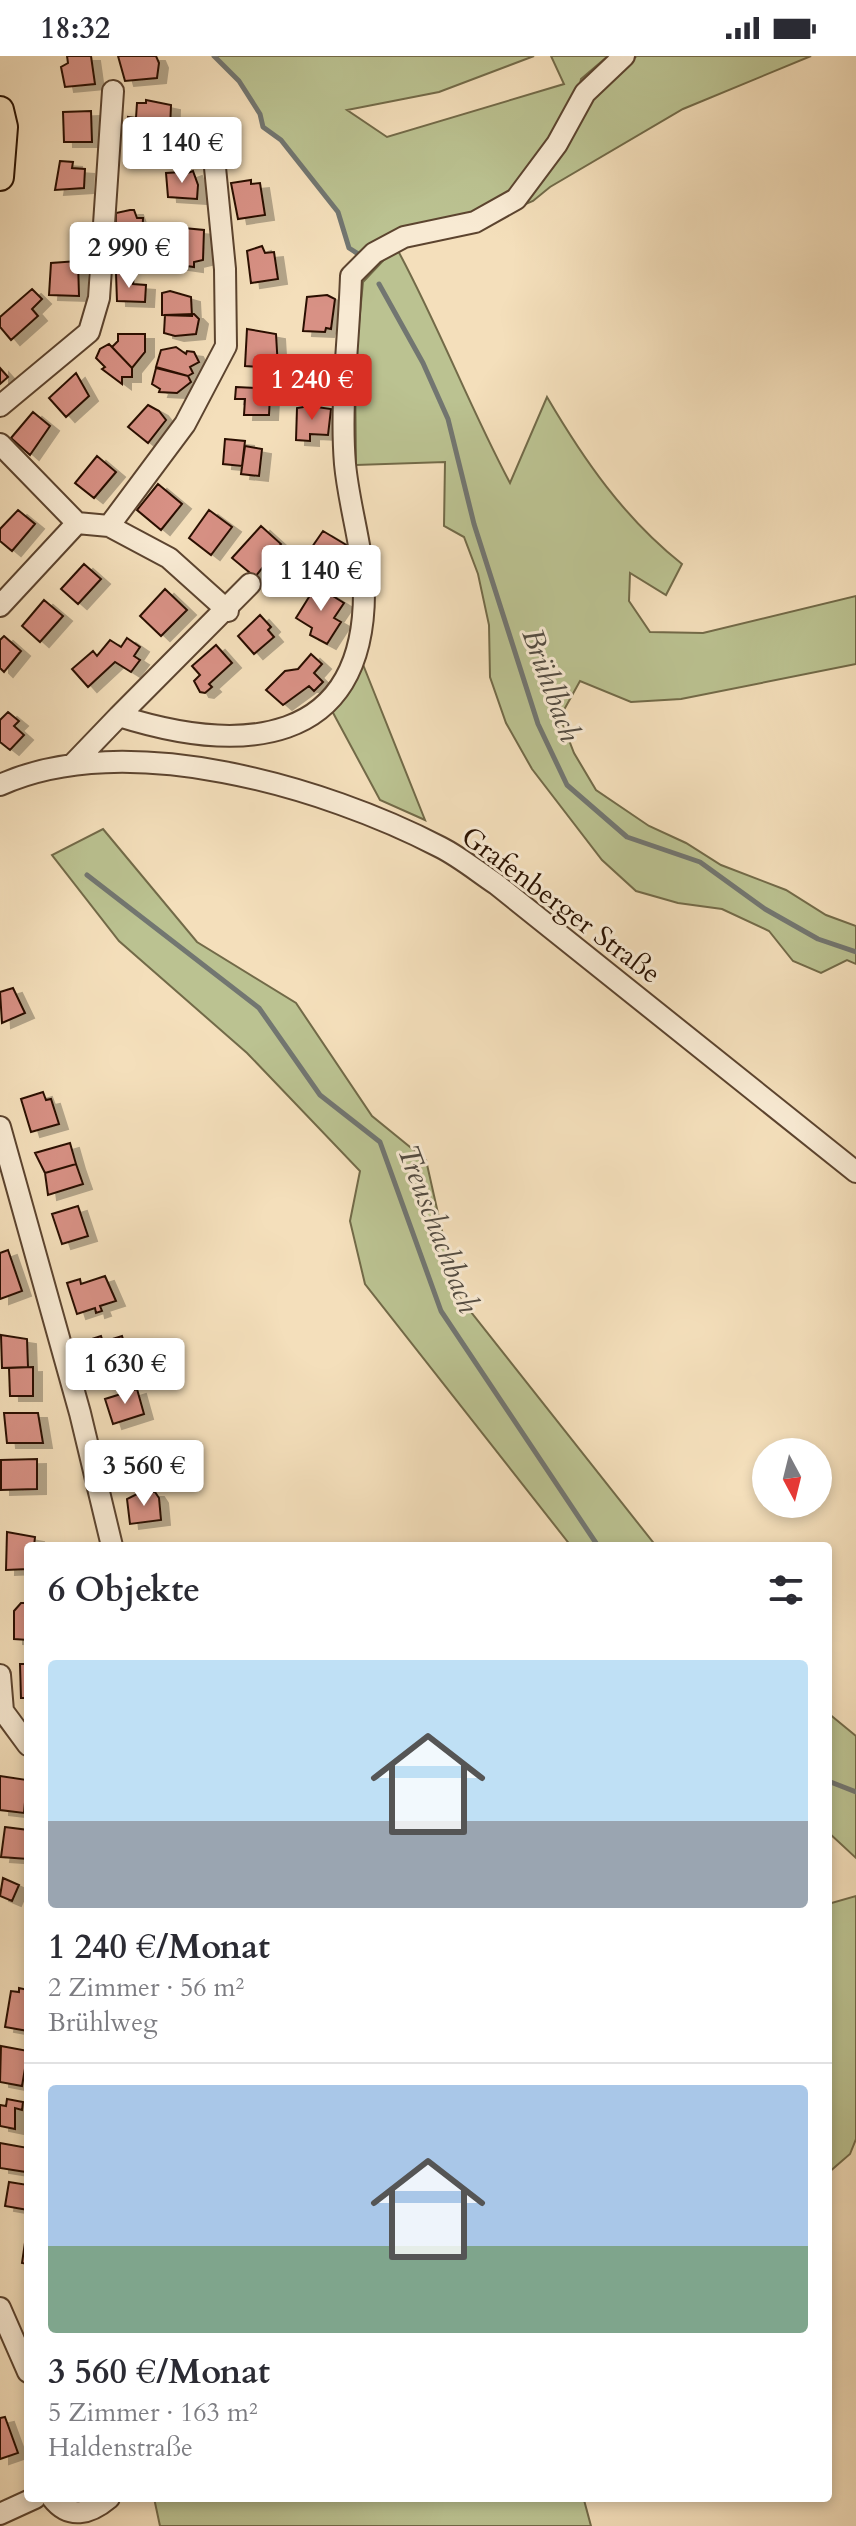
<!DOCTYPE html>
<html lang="de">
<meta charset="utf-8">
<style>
body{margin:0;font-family:Cardo,serif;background:#f7f7f7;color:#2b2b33;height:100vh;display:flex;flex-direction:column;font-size:30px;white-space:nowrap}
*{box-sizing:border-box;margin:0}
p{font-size:26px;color:#7c7c81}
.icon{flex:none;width:44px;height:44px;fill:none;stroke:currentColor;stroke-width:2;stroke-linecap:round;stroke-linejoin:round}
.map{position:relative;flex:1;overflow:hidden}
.panel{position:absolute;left:24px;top:1486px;width:808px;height:960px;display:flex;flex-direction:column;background:#fff;border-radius:8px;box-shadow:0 4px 12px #0003}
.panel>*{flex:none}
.needle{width:52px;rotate:173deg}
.tools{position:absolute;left:752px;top:1382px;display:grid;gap:16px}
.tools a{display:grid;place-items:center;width:80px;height:80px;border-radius:50%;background:#fff;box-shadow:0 4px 12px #0003;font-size:40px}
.price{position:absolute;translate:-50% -68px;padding:0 18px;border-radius:8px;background:#fff;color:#222;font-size:26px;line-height:52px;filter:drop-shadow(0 2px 4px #0008)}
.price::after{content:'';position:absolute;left:50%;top:48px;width:24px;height:18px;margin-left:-12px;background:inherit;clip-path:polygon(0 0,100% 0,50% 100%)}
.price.current{background:#d93025;color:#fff}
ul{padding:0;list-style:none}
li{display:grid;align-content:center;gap:16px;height:424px;padding:0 24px}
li+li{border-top:2px solid #e1e1e2}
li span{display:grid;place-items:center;height:248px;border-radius:8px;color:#555}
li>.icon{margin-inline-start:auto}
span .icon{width:144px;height:144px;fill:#fffc;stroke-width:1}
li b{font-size:34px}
h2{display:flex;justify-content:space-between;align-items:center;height:96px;padding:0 24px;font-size:34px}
.status{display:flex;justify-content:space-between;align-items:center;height:56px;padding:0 40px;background:#fff;direction:ltr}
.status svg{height:22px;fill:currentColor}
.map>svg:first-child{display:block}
.green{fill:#bbc291;stroke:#726a48;stroke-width:2}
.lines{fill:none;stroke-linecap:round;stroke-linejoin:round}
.stream{stroke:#727671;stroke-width:5}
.building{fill:#d89185;stroke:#291100;stroke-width:2;filter:url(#shadow)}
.minor-casing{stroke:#5c442f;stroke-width:24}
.major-casing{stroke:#291100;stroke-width:30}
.minor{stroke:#f8ead3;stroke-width:20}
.major{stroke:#f4dfbb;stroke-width:26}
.labels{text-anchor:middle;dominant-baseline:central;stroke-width:6;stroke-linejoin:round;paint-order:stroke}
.street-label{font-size:28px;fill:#291100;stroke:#f8ead3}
.water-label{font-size:30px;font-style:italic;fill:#534c42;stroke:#f8ead3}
</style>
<div class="status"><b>18:32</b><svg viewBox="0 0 49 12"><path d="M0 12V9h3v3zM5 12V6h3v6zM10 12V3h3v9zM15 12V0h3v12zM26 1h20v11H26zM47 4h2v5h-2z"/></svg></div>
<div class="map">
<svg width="856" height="2470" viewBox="0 0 856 2470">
<defs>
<filter id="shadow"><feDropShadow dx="9" dy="5" stdDeviation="0" flood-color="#0004"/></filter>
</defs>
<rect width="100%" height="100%" fill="#f4dfbb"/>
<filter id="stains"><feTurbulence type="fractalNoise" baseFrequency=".0025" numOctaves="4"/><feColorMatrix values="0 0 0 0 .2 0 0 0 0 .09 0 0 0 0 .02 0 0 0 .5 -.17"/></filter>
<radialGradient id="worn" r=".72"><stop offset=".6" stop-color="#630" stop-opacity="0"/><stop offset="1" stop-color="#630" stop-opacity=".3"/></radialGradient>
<!-- green -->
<path class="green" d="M214,0h320l-95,36 -92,18 40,27 177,-53 -13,-28h57l-27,23 -4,19 -65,96 -39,21 -115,41 -9,-8 -11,-36 -57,-72 -18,-13 -3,-13 -21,-33z
M637,0h174l-128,53 -133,78 -17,14 -24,10c38,-54 72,-119 128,-155z
M396,191c42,77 73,159 114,236l37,-86c37,63 77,121 135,167l-16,31 -36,-22 -1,28 21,31 53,1 153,-37v68l-175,35 -50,3 -51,-21 -20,36 14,36 22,37 53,36 37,17 35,22 65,25 40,25 30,11v38l-9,-4 -26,13 -28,-12 -24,-30 -47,-22 -44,-6 -42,-12 -34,-31 -70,-91 -26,-46 -16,-46 -1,-52 -11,-51 -14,-37 -20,-11 1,-64 -89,3 -1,-100 8,-83z
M362,606l63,158 -45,-20 -49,-91z
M103,773l94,113 99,61 76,113 54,44 30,133 200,253h-85l-206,-262 -15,-63 10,-50 -113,-118 -128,-112 -67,-86z
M828,1657l28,23v122l-28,-26z
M856,1840v243l-6,15 -22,19v-269z
M154,2442l430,2 7,26h-431z"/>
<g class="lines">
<!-- stream -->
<path class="stream" d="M214,0l25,25 21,33 3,13 18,13 57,72 11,36 11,7
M379,228l44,79 25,56 26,105 64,200 29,61 60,52 73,25 65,47 53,30 38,13
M87,819l172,133 61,87 60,47 61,169 157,235
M828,1725l28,11"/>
</g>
<!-- building -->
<path class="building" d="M67,0h24l4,28 -30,3 -4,-20 7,-4z
M118,0h38l3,7 -2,15 -32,3z
M146,44l25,5 -1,25 -42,-3v-10l8,1 1,-15h9z
M91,55l1,31h-28l-1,-30z
M128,71l41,3 -1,8h-4v9l-33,-2z
M60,105l13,1 -1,6 13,1 -1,19 -29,2z
M193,115l5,14 -1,14 -29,-2 -2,-24 16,-1v3z
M251,124v4l9,-1 5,32 -27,4 -7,-36z
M130,154h4l3,8h6l-1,27 -27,-1 1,-31z
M173,171l31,3 -1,30 -9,2v5l-22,-3z
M262,190l3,7 9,-1 4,27 -27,4 -4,-32z
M78,205l1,35 -30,-1 2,-32z
M116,217h9v7l8,1v3l13,1 -1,17 -28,-1z
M32,233l10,10 -10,10 6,7 -27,24 -11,-13v-10z
M170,235l21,6 1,19 -30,-1v-22z
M327,239l8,4 -4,30 -5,-1 -1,4 -22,-1 4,-34z
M194,258l5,5 -3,15 -21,2 -11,-3 1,-18z
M247,273l29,5 2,34 -33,-2z
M118,278h27v18l-13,16 -20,-21 6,-6z
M109,288l23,24v9h-10v7l-20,-15 3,-2 -9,-9 4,-9z
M176,291l10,7 1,-3 7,1 5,10 -9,5 3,6 -5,3 -32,-9 5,-17z
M301,304l27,2 -2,24 -26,-2z
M0,312l8,9 -8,7z
M156,312l32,8 3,6 -14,11 -18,-1 1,-3 -8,-5z
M76,317l13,23 -23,21 -17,-19z
M236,331l21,1v7l13,1 -1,19h-25l1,-16h-10z
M148,349l11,6 7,9 -18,23 -20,-16z
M310,350l21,3 -3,26 -18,-1v7l-14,-1 1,-32z
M33,356l17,14 -20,29 -19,-17z
M225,383l20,2 -3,25 -19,-2z
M245,390l17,3 -3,27 -18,-2z
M97,400l19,16 -22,26 -19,-15z
M158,428l24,20 -21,26 -24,-20z
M18,454l17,14 -23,27 -12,-10v-12z
M209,454l23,17 -21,28 -22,-17z
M261,470l20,18 -26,33 -23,-19z
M323,475l25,15 -13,22 -9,-5 -7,11 -18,-11z
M84,508l17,15 -23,25 -17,-15z
M312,527l32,20 -10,15 7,4 -14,22 -17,-9 2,-7 -16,-10 13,-21 -4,-2z
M165,533l22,21 -26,26 -21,-20z
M44,544l19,16 -23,26 -18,-16z
M260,559l11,12 -3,3 6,7 -20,17 -16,-18z
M4,580l17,15 -17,21 -4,-4v-28z
M127,582l13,9 -6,9 6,4 -9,12 -16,-10 -27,25 -16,-18 21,-18 4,5 13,-16 11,7z
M216,589l16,18 -23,21 3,3 -7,6 -5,-1 -6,-11 6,-6 -8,-9z
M311,598l11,10 -8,9 9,9 -9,9 -5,-5 -26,19 -17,-15 19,-19 13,-2z
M8,656l11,9 -5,5 10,9 -14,15 -10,-8v-22z
M13,932l12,25 -23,10 -2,-31z
M43,1036l3,8 5,-1 8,25 -28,8 -10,-33z
M70,1087l6,21 -31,9 -10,-20z
M76,1108l7,20 -35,11 -3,-22z
M78,1150l10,30 -26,8 -10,-30z
M8,1194l14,41 -22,8v-46z
M105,1220l11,25 -16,5 2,5 -6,2 -1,-5 -18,6 -10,-31 13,-4 1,5z
M1,1279l26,4 1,28 -26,1z
M101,1280l2,6 19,-6 8,25 -35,11 -9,-31z
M33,1311v29h-23l-1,-28z
M137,1333l7,25 -31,10 -8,-25z
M4,1357h34l5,30h-36z
M145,1389l5,26 -31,6 -6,-26z
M37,1403v30l-36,1v-30z
M141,1436h14l4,6 2,22 -31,4 -3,-25z
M7,1476l28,5 -1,9h-6v23l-22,1z
M21,1547h7v37l-14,-1v-28z
M20,1608h8v34h-7z
M0,1720l27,4 -3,33 -24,-3z
M5,1771l23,3v29l-27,-2z
M3,1822l16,7 -7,16 -12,-5z
M19,1932l9,2v41l-23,-4 6,-36 8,1z
M1,1990l27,5 -6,35 -22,-4z
M7,2043l16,3 -1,8 -7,-2v21l-15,-3v-21l6,1z
M0,2087l28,5 -2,24 -26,-4z
M9,2126l19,3v25l-23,-4z
M27,2173h1v35l-6,-1z
M5,2361l13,36 -18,6v-41z"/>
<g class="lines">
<!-- minor casing -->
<g class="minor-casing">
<path id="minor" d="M0,350l89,-74 10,-34 14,-207
M0,388l77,79 32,3 60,32 59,53
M109,470l76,-102 41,-78 -1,-77 -13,-132
M0,550l77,-83
M119,660l131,-132
M72,709l47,-49c120,38 246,33 245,-125 -1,-44 -15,-84 -19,-127 -5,-61 4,-126 6,-188l23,-23 30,-16 71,-15 41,-23 41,-55 28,-51 39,-37
M0,729c125,-57 325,2 440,62 20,10 38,25 56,37l360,288
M0,1071l80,286 32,133
M0,1619l3,36 25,34
M0,2252l28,64
M52,2442c17,22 38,16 57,0
M0,2458l35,-16"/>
</g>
<!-- major casing -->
<g class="major-casing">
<path id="major" d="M0,54l4,17 -4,50"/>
</g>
<!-- minor -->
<use href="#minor" class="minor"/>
<!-- major -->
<use href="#major" class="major"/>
</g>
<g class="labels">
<!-- street labels -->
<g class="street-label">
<text transform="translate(561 849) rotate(37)">Grafenberger Straße</text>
</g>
<!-- water labels -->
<g class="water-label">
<text transform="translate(551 629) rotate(70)">Brühlbach</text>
<text transform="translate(438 1173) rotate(69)">Treuschachbach</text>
</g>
</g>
<rect width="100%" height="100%" filter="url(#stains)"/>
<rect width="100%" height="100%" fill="url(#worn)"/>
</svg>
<div class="tools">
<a><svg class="needle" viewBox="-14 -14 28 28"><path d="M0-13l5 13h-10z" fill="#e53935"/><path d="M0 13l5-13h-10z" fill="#7c7c81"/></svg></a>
</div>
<b class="price" style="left:182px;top:129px">1 140 €</b>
<b class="price" style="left:129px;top:234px">2 990 €</b>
<b class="price current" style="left:312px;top:366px">1 240 €</b>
<b class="price" style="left:321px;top:557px">1 140 €</b>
<b class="price" style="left:125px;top:1350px">1 630 €</b>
<b class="price" style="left:144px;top:1452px">3 560 €</b>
<section class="panel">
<h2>6 Objekte<svg class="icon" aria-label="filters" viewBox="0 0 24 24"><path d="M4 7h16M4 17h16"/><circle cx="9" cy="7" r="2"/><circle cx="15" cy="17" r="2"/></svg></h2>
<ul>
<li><span style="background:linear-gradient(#bfe0f5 65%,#9aa5b1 0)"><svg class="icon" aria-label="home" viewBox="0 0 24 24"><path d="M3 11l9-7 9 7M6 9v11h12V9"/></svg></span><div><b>1 240 €/Monat</b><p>2 Zimmer · 56 m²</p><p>Brühlweg</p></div></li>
<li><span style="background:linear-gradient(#a9c7e8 65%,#7fa58c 0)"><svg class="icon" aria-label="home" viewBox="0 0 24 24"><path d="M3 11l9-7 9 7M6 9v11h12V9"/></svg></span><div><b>3 560 €/Monat</b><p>5 Zimmer · 163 m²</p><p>Haldenstraße</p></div></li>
</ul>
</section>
</div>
